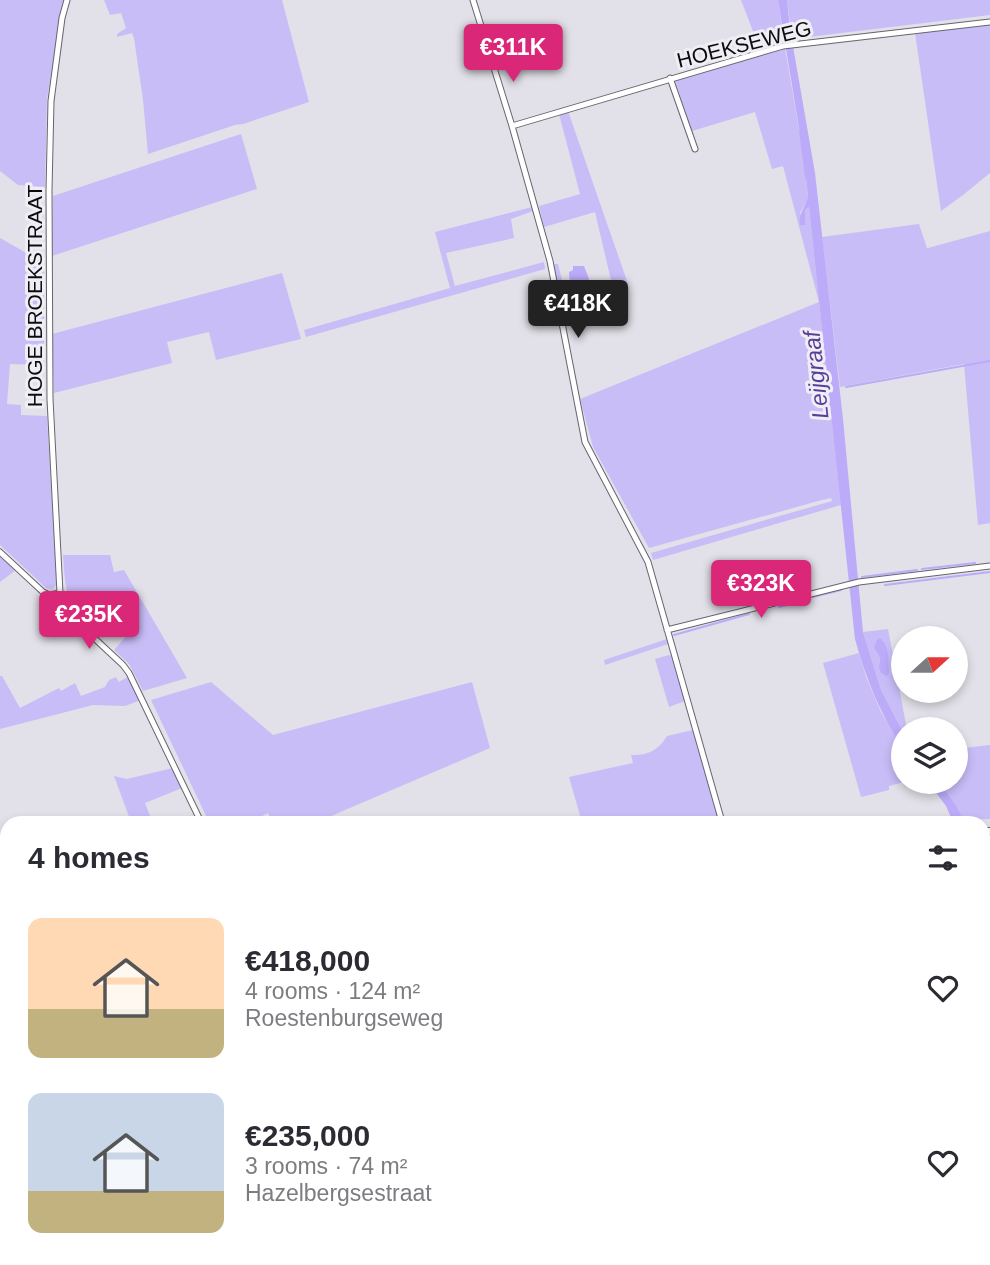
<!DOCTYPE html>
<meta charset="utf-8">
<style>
body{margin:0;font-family:Arial,sans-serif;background:#f7f7f7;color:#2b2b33;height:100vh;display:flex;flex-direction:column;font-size:26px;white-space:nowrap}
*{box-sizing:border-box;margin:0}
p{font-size:23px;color:#7c7c81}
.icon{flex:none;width:38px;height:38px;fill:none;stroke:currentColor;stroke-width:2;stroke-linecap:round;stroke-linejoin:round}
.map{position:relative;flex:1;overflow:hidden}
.drawer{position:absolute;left:0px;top:816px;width:990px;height:450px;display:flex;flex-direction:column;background:#fff;border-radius:21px 21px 0 0;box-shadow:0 4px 10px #0003}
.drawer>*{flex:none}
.needle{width:46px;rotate:69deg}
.buttons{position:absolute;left:891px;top:626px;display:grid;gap:14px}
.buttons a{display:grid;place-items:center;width:77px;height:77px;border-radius:50%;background:#fff;box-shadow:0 4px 10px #0003;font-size:35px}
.price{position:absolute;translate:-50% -60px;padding:0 16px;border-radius:7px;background:#db2777;color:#fff;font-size:23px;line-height:46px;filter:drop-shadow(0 2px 4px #0008)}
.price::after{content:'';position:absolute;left:50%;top:42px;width:21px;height:16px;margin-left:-10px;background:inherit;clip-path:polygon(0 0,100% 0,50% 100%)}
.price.current{background:#222;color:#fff}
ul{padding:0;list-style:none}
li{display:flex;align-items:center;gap:21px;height:175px;padding:0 28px}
li span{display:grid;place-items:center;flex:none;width:196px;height:140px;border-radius:14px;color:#555}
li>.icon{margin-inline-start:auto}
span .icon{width:84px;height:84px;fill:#fffc;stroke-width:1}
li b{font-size:30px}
h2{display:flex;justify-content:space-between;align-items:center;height:84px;padding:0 28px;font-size:30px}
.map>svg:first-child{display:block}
.green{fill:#c9bdf8;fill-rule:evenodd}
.water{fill:#bcabf9}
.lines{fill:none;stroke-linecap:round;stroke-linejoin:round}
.stream{stroke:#bcabf9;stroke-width:2}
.minor-casing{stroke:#66656b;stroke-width:7}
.tertiary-casing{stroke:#66656b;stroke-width:8}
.minor{stroke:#fff;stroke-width:5}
.tertiary{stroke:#fff;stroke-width:6}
.labels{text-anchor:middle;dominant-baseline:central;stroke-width:6;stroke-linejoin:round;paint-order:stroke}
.street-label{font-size:21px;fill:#0c0c0e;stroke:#efeef5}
.water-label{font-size:23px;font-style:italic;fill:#593e98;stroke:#efeef5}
</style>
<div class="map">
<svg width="990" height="1265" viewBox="0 0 990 1265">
<rect width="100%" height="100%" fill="#e2e0e8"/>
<!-- green -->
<path class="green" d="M0,0h64l-17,99 -2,88 -27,-2 -18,-14z
M104,0h178l27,102 -66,22 -8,1 -87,29 -5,-54 -9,-62 -2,-5 -15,4v-3l9,-6 -5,-15 -11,2z
M741,0h37l6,40 -25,7z
M787,0h203v15l-198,24z
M990,24v149l-27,22 -22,16 -26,-178z
M785,48l18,104 5,44 -1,5 -7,12 5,10v-13l4,-3 32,298 -188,55 -2,-7 181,-52 -1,-3 -9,2 -173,48 -56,-101 -13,-48 239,-97 -36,-136 -11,3 -17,-57 -63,19 -17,-51z
M568,111l60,173 -66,27 -10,-47h6l7,28 46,-12 -16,-68 -51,15 -5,-21 41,-12 -21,-80z
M241,134l16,55 -205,67 1,-60z
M532,207l1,4 -22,8 3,19 -68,15 9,33 89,-24 1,7 -239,68 -2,-7 146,-42 -15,-56z
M919,224l8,24h1l62,-17v292l-12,2 -14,-161 -124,23 -18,-150z
M0,238l44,25v102l-34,-1 -3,40 14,1v10l26,1 10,167c-2,5 -5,7 -11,5l-46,-43z
M282,273l19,66 -85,21 -7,-28 -42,10 5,21 -118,30 -2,-59z
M0,554l16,16 -16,12z
M63,555h47l4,17 10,-2 63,108 -44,13 -14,-27 -15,-14 21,-24 -22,-21 -14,12 -4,-3 -11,9c-19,-20 -19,-42 -21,-68z
M888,629l19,101h-4v2l-22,-42 -18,-58zM883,640l5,20 -9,7 1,-9 -6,-10z
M667,639l1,5 -63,21 -1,-5z
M859,653l7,24 15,35 22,36 1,34 -15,4v4l-28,7 -38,-134z
M669,655l3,1 13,45 -16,6 -14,-48z
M0,676h2l18,32 39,-20 2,3 14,-8 6,13 24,-9 4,-7 7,-3 3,5 10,-6 12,24 -16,6 -32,-1 -93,24z
M211,682l62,53 199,-53 18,66 -173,74h-44l-5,-9 -19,9h-40l-58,-122z
M693,730l27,92h-138l-13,-45 64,-14 -2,-8c16,1 28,-5 36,-19z
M990,745v74l-28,1 -6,-15 -17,-23h17v-33z
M173,768l9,20 -37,15 5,13 -19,6 -17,-46 13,3z
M990,839v62l-6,-21v-40z
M986,920l4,15v118l-6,-10v-122z
M7,1104v154h250l4,7h-261v-160z
M288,1258h19l3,7h-36z
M320,1258h62l-12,7h-25l-3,-4 -8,4h-11z
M461,1258h63l3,7h-80z"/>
<!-- water -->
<path class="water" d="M778,0h9l3,29 25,144 28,246 20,213 18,58 22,42v16c-23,-34 -37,-69 -48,-109l-46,-432 -4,3v15h-5c-2,-12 6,-18 8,-29l-5,-44z
M573,266h11l5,13 -3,8 -11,3 -5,-3 -1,-15 4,-2z
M880,638c10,7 8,23 9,34l-1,3 -2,1 -5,-3 -2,-6 1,-9 -6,-10 3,-8z
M928,782h11l17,23 8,17h-11l-7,-16z
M984,880l6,21v34l-6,-24z"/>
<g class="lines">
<!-- stream -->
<path class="stream" d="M800,131l6,46
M846,387l144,-26
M922,569l53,-6
M862,577l55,-7
M885,585l105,-13
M813,597l28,-7
M779,607l20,-5
M674,635l75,-21
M523,1258l3,7
M858,1258l8,7
M99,1265l16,-7
M722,1265l14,-7"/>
<!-- minor casing -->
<g class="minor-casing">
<path id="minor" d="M67,0l-5,18 -11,83 -2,89 1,209 10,194c16,32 38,48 63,72l6,8 72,149
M473,0l39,126 38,135 35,181 63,120 74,260
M670,78l25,71
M512,126l271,-80 207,-24
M0,552l43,40 6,3 11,-2
M667,630l192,-48 131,-16
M0,1101l7,-1
M409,1258l4,7
M436,1265l14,-7"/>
</g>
<!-- tertiary casing -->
<g class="tertiary-casing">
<path id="tertiary" d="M984,831h6
M0,1086l7,-1"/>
</g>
<!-- minor -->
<use href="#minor" class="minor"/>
<!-- tertiary -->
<use href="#tertiary" class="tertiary"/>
</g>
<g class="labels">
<!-- street labels -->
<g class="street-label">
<text transform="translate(744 44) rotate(-14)">HOEKSEWEG</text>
<text transform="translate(34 296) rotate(-90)">HOGE BROEKSTRAAT</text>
</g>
<!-- water labels -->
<g class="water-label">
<text transform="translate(816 375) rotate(-96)">Leijgraaf</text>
</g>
</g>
</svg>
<div class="buttons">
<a><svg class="needle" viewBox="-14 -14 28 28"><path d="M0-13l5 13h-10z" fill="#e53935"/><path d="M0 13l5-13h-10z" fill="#7c7c81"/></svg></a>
<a><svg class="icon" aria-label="layers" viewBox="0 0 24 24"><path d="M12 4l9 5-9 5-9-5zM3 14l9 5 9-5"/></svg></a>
</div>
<b class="price" style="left:513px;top:84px">€311K</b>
<b class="price current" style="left:578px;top:340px">€418K</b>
<b class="price" style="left:761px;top:620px">€323K</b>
<b class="price" style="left:89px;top:651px">€235K</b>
<section class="drawer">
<h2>4 homes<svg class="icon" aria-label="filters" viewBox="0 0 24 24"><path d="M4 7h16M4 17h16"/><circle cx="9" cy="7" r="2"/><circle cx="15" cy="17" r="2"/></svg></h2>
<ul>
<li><span style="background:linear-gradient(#ffd9b3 65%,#c2b280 0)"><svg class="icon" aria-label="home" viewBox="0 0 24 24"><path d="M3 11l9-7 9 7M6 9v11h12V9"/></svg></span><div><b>€418,000</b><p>4 rooms · 124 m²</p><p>Roestenburgseweg</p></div><svg class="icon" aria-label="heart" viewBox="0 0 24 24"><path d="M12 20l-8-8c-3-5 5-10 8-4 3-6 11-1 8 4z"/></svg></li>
<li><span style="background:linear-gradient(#c9d6e8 70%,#c2b280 0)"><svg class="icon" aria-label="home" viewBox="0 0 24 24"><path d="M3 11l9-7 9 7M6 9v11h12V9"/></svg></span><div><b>€235,000</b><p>3 rooms · 74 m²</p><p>Hazelbergsestraat</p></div><svg class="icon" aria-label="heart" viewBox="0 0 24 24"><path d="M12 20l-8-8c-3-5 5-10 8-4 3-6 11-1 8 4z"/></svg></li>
</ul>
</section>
</div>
